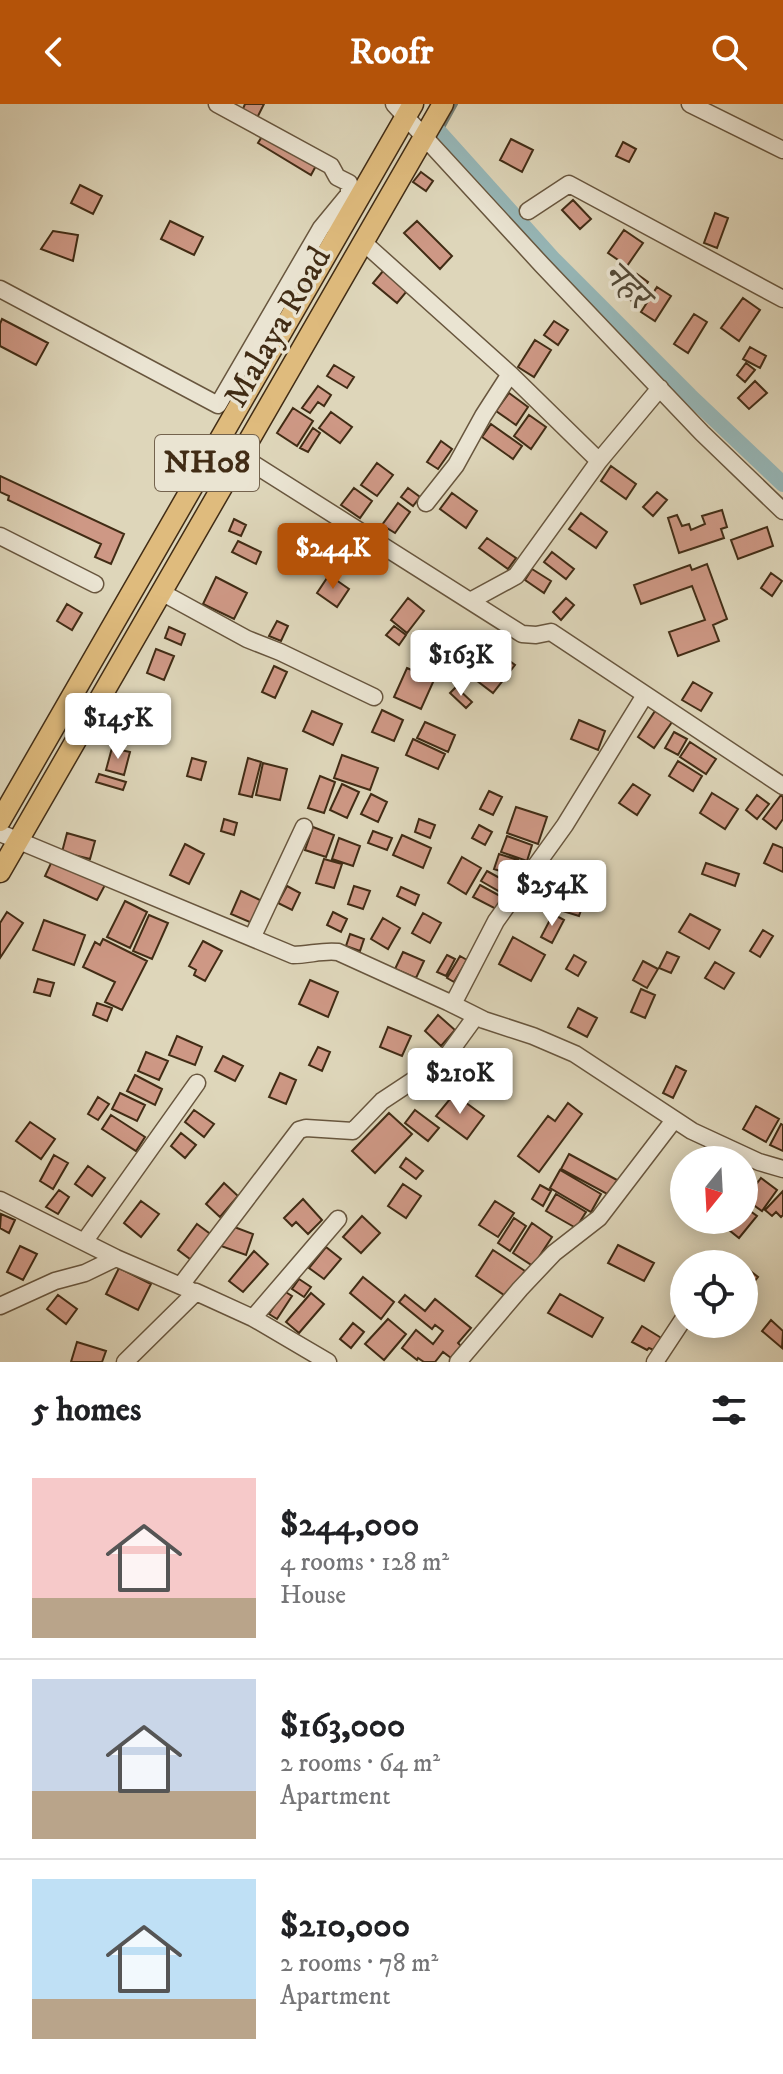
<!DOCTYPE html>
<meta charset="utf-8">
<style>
body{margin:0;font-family:"IM FELL DW Pica","Noto Serif Devanagari",serif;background:#f2f2f2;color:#202124;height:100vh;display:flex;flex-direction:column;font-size:30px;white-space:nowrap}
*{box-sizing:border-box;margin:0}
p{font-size:26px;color:#757577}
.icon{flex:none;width:44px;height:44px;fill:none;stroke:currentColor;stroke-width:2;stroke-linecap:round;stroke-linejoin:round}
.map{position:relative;height:1258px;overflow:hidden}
.side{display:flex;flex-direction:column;background:#fff;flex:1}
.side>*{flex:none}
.needle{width:52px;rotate:198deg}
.controls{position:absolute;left:670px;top:1042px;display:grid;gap:16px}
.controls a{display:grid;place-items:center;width:88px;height:88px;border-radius:50%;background:#fff;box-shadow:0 4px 20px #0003;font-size:40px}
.price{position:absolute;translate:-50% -68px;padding:0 18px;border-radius:8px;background:#fff;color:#222;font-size:26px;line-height:52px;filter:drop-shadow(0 2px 4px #0008)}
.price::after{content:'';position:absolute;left:50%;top:48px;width:24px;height:18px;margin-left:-12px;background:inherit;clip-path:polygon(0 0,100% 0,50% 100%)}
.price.active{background:#b45309;color:#fff}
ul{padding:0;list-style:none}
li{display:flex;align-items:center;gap:24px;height:200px;padding:0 32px}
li+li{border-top:2px solid #e0e0e0}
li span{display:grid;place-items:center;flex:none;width:224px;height:160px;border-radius:0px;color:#555}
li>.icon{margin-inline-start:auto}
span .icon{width:96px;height:96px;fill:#fffc;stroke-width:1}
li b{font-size:34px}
h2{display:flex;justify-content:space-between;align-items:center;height:96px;padding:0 32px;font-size:34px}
header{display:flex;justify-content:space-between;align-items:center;height:104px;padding:0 32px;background:#b45309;color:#fff;font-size:36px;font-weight:800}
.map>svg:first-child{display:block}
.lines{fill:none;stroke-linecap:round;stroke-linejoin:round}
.stream{stroke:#747f77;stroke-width:4}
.canal{stroke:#96b7b8;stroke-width:16}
.building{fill:#ce9885;stroke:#412c15;stroke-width:2}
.minor-casing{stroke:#68563e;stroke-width:19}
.major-casing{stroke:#412c15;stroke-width:23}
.minor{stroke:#eae4d2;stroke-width:16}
.major{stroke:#dfbb7d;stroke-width:20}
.labels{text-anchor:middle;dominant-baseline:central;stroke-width:7;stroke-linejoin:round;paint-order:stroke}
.shield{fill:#eae4d2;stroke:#74634e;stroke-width:2}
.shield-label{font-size:32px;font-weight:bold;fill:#412c15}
.street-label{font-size:34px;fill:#412c15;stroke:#eae4d2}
.water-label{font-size:36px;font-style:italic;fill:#524836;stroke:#eae4d2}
</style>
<header><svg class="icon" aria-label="back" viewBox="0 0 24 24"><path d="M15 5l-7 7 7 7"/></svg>Roofr<svg class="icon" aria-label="search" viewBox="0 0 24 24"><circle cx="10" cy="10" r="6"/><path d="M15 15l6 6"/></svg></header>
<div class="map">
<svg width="783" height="1258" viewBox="0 0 783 1258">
<rect width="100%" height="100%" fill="#ded6ba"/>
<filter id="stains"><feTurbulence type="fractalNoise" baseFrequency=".0025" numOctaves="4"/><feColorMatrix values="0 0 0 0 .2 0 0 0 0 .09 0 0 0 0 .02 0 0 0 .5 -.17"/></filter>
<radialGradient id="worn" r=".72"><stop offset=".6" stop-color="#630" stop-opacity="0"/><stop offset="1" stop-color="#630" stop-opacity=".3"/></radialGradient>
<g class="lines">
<!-- stream -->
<path class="stream" d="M440,29l16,-29"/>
<!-- canal -->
<path class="canal" d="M432,20l122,136 136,136 93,88"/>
</g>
<!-- building -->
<path class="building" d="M245,0h19l-7,14 -15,-7z
M266,26l52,32 -7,13 -53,-32z
M511,35l22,11 -11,22 -22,-12z
M623,38l13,7 -7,13 -13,-6z
M421,68l12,9 -7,10 -13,-9z
M80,81l22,11 -9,18 -22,-11z
M573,96l18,19 -11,10 -18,-19z
M715,109l13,5 -11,30 -13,-5z
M170,117l33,16 -9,18 -33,-16z
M417,117l35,35 -12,13 -36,-36z
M624,126l19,13 -16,23 -19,-13z
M53,127l25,4 -5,26 -32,-12z
M383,167l24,20 -10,12 -24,-20z
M637,170l11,8 -15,20 -10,-8z
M657,183l14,9 -16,25 -14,-9z
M743,194l17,12 -21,31 -18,-13z
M694,210l13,8 -19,31 -14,-9z
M2,215l46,24 -12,22 -36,-19v-22z
M554,217l14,9 -10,15 -14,-10z
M535,236l16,10 -17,27 -16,-10z
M750,243l16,9 -6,12 -17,-9z
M746,259l9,7 -10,12 -8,-7z
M334,261l20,12 -7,11 -20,-12z
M755,277l12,12 -18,16 -11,-11z
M318,282l13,9 -7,11 -6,-4 -8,11 -8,-5z
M509,289l19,14 -12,18 -20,-14z
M293,304l20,13 -16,25 -20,-13z
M331,308l21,15 -12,16 -21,-15z
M529,311l17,12 -15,22 -17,-13z
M491,320l31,22 -9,13 -31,-22z
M313,324l7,5 -12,19 -8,-4z
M441,337l11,8 -14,20 -11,-7z
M377,359l16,12 -16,21 -16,-11z
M611,362l25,18 -10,15 -25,-18z
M0,372l124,58 -13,30 -16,-7 6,-13 -93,-44 1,-4 -9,-4z
M354,384l18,13 -12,17 -19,-13z
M408,384l12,9 -7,9 -12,-9z
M657,388l10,8 -14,16 -10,-9z
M452,389l25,18 -11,17 -26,-19z
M398,399l12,9 -15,21 -13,-8z
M722,406l5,17 -6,2 3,9 -45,15 -11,-35 9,-3 5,11 7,-2 2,6 14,-6 -3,-8z
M581,409l26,19 -11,16 -27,-19z
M234,415l12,6 -5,11 -12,-5z
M767,423l6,19 -35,13 -7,-19z
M487,434l29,20 -8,11 -29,-21z
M238,437l23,11 -5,12 -24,-12z
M552,448l22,17 -8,10 -22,-17z
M707,460l20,55 -14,6 6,16 -41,15 -9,-24 36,-12 -13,-34 -51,18 -7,-19 56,-20 2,5z
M532,465l19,12 -7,12 -19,-13z
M771,469l11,8 -10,15 -11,-8z
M329,471l20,14 -12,18 -20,-14z
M216,473l31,16 -13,26 -31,-15z
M408,494l16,13 -17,22 -16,-13z
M566,494l8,7 -13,15 -8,-8z
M67,500l15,9 -10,17 -15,-9z
M277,517l11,5 -7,15 -12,-5z
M394,522l12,9 -7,10 -13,-10z
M169,523l16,7 -4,11 -16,-7z
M156,545l18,7 -10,24 -17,-7z
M494,545l21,16 -22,28 -21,-16z
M274,562l13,6 -12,26 -13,-6z
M407,564l27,12 -13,29 -27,-12z
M693,578l19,11 -11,18 -19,-11z
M456,583l16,15 -6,6 -16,-15z
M140,605l15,5 -5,13 -14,-5z
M382,606l21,10 -9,21 -22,-9z
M312,607l30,13 -9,21 -30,-14z
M655,607l17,11 -18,26 -16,-11z
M579,616l26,11 -7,19 -27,-11z
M425,618l30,13 -7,17 -31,-14z
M674,628l13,7 -9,16 -13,-7z
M413,635l32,15 -7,15 -32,-14z
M690,638l26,17 -10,15 -26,-17z
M112,644l18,4 -6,23 -18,-5z
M342,651l36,13 -8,22 -36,-12z
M192,654l14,4 -5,18 -14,-4z
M248,654l13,4 -9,35 -13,-3z
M678,657l24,15 -9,15 -24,-15z
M263,659l24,6 -7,31 -24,-5z
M99,670l27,8 -3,8 -27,-8z
M320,672l15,6 -11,31 -16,-5z
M342,680l17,8 -12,26 -17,-8z
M633,680l17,11 -13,20 -18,-12z
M489,687l13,6 -9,18 -13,-6z
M712,689l26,16 -13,20 -25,-16z
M371,690l16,8 -9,20 -17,-8z
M757,691l12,9 -12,15 -11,-9z
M781,691l2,2v22l-7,10 -13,-10z
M516,703l31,10 -9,27 -31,-11z
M224,715l13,4 -3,12 -13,-4z
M419,715l16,6 -5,13 -15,-6z
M479,721l13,7 -7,13 -13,-7z
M313,723l21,8 -8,22 -21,-7z
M373,727l19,7 -5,12 -19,-7z
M67,729l28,8 -5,18 -28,-7z
M402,731l29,13 -8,20 -30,-13z
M507,732l25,9 -5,16 -26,-9z
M339,734l21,8 -7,20 -21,-7z
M185,740l19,10 -15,30 -19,-9z
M773,740l10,4v24l-19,-9z
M499,750l19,6 -5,15 -19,-6z
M462,753l19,11 -15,26 -18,-11z
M324,755l18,5 -8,24 -18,-5z
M52,757l53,24 -8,15 -52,-24z
M706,759l33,11 -4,12 -33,-12z
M487,767l20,11 -5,11 -21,-12z
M480,781l22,12 -6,12 -23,-12z
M287,782l13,7 -8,17 -14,-7z
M354,782l16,5 -7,18 -15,-5z
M401,783l18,8 -4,10 -18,-9z
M570,786l16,6 -7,20 -16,-5z
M241,787l21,10 -10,22 -21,-9z
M125,797l22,11 -17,36 -23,-11z
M7,808l16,11 -23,35v-35z
M333,808l14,7 -6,13 -14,-7z
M423,809l18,10 -11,20 -18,-10z
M553,810l11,6 -12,23 -11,-6z
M690,810l30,16 -11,19 -30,-17z
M149,811l19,8 -16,36 -19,-8z
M383,814l17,10 -12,21 -17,-10z
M44,816l41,15 -11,30 -41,-15z
M763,826l10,6 -13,21 -10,-6z
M350,830l14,5 -4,12 -14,-5z
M513,833l32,18 -14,26 -32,-17z
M103,835l44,22 -25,49 -17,-8 10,-20 -32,-15 12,-25 5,3z
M203,837l19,10 -17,30 -11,-6 2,-5 -7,-4z
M403,848l21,9 -8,17 -21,-9z
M667,848l12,5 -8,16 -12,-5z
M447,851l8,4 -9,17 -9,-4z
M574,851l12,7 -8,14 -12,-7z
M460,852l7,4 -13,22 -7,-4z
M643,857l15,8 -11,19 -14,-8z
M715,858l19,11 -10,16 -19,-11z
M38,875l16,4 -4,13 -16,-4z
M310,876l28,12 -10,25 -29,-13z
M641,885l14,6 -10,23 -14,-6z
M97,899l15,5 -5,13 -14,-6z
M578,904l19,10 -10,19 -19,-10z
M438,911l17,15 -14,16 -16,-15z
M388,923l23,9 -9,20 -22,-9z
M177,932l25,11 -7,18 -26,-10z
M318,943l12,5 -8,19 -13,-6z
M146,948l22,9 -9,19 -21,-9z
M223,952l20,10 -8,15 -20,-10z
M676,962l10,5 -13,27 -10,-5z
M280,969l16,7 -10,24 -17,-7z
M135,971l27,14 -7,16 -28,-14z
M120,989l25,12 -8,16 -25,-12z
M454,990l30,22 -17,23 -31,-23z
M98,993l11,7 -11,16 -10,-6z
M568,999l14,11 -43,58 -21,-16 30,-40 7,5z
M756,1002l23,13 -13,23 -23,-13z
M194,1006l20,14 -10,13 -19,-15z
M415,1006l24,18 -11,13 -23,-18z
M389,1009l23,21 -37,39 -23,-22z
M111,1011l34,22 -9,14 -34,-22z
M30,1018l25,17 -14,20 -25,-18z
M781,1020l2,1v26l-13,-6z
M181,1029l15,12 -11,13 -14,-12z
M569,1050l48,26 -8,15 -48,-26z
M54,1051l14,8 -15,26 -13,-8z
M406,1054l17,13 -7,8 -16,-12z
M88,1062l17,12 -13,18 -17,-12z
M560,1066l41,24 -10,18 -41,-24z
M761,1074l16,12 -15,21 -17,-12z
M224,1079l14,13 -18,21 -14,-13z
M403,1080l18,12 -15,22 -18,-12z
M540,1081l11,6 -8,15 -11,-7z
M59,1086l10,7 -11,17 -12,-7z
M783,1087v24l-2,2 -5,-5 -4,4 -7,-6z
M556,1090l30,18 -10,16 -30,-17z
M303,1095l19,21 -14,14 -12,-12 -4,4 -8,-8z
M141,1097l18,13 -18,23 -17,-14z
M495,1097l19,12 -16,24 -19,-12z
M746,1104l11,8 -18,22 -10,-8 8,-10h7v-9z
M1,1110l14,6 -6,13 -9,-5z
M362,1112l18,17 -19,20 -18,-16z
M514,1114l12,8 -16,25 -12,-8z
M532,1119l20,14 -19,29 -20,-13z
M197,1120l16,12 -19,26 -16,-12z
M229,1121l24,9 -7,21 -25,-9z
M618,1141l36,18 -10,18 -36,-18z
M20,1142l17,8 -14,26 -16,-8z
M326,1143l15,12 -17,20 -15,-11z
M493,1146l32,21 -18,26 -31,-21z
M254,1147l14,13 -25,28 -14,-11z
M744,1162l14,11 -11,14 -3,-2z
M119,1164l32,16 -13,26 -32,-16z
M363,1173l31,25 -13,17 -31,-26z
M299,1175l12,8 -7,10 -12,-8z
M284,1187l8,5 -15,23 -8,-5z
M311,1189l13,11 -25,29 -13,-11z
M560,1190l43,24 -11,19 -44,-24z
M58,1191l19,14 -11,15 -19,-15z
M405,1191l20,16 10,-12 36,29 -13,15 3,3 -10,12 -8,-6 -8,10h-11l-6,-4 -1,2 -15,-12 14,-18 17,14 10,-13 -8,-6 -3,4 -33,-27z
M388,1215l18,15 -22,26 -19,-16z
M771,1216l12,11 -1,17 -20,-17z
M353,1219l11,9 -13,16 -11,-9z
M642,1222l21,13 -7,12 -7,-3 -2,2 -15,-8z
M77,1238l29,9 -4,11h-31z"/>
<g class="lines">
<!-- minor casing -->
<g class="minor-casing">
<path id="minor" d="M394,0l148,161 160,168 81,78
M690,0l93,46
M528,107l41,-27 214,115
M363,138l147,132 89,87
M0,185l218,116 103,-177 28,-34v-11l-12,-6 -6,-11 -114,-62
M219,338l303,192 14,1 15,-3 232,154
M426,399l30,-38 27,-49 27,-42
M0,432l95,48
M161,488l86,47 33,13 94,45
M470,497l46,-25 83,-115 61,-73
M0,729l293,122c16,0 30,-5 45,-3l110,50 36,18 49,16 42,18 117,77 67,31 24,7
M252,834l52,-111
M453,900l43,-83 69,-96 80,-130
M0,1096l116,58 74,32
M84,1138l113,-159
M181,1181l118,-155 7,-2 47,3 29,-30 62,-41 32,-44
M0,1202l55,-25 30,-8 31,-15
M253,1214l85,-99
M125,1258l71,-70 57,26 75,44
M458,1258l62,-73 34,-36 45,-35 75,-98
M655,1258l29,-44"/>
</g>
<!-- major casing -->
<g class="major-casing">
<path id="major" d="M0,717l413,-717
M0,768l443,-768"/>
</g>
<!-- minor -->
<use href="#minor" class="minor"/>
<!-- major -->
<use href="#major" class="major"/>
</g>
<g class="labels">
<!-- shield labels -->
<rect class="shield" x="155" y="331" width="104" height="56" rx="6"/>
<g class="shield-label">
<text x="207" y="359">NH08</text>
</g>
<!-- street labels -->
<g class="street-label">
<text transform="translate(278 223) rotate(-60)">Malaya Road</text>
</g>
<!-- water labels -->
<g class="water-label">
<text transform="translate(626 181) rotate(44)">नहर</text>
</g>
</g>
<rect width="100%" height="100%" filter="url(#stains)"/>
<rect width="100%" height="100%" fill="url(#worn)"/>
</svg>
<div class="controls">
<a><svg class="needle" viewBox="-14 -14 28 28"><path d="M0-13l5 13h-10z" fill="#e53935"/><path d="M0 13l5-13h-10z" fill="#757577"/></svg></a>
<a><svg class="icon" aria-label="locate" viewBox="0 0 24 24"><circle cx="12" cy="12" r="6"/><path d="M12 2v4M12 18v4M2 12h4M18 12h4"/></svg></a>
</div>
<b class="price active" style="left:333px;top:487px">$244K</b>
<b class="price" style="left:461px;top:594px">$163K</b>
<b class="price" style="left:118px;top:657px">$145K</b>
<b class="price" style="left:552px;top:824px">$254K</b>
<b class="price" style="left:460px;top:1012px">$210K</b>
</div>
<section class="side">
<h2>5 homes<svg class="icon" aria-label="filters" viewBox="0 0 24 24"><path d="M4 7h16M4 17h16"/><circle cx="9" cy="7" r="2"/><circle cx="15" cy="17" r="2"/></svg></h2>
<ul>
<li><span style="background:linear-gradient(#f6c9c9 75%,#b9a48a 0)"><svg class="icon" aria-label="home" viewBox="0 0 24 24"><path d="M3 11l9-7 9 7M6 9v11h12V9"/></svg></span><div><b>$244,000</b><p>4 rooms · 128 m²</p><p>House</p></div></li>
<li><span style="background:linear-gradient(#c9d6e8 70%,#b9a48a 0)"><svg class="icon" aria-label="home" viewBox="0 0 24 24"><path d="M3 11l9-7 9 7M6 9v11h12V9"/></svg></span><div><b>$163,000</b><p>2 rooms · 64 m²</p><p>Apartment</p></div></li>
<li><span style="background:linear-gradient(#bfe0f5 75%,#b9a48a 0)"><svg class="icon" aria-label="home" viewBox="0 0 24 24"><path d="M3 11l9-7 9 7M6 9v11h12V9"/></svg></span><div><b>$210,000</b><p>2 rooms · 78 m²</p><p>Apartment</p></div></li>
</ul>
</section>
